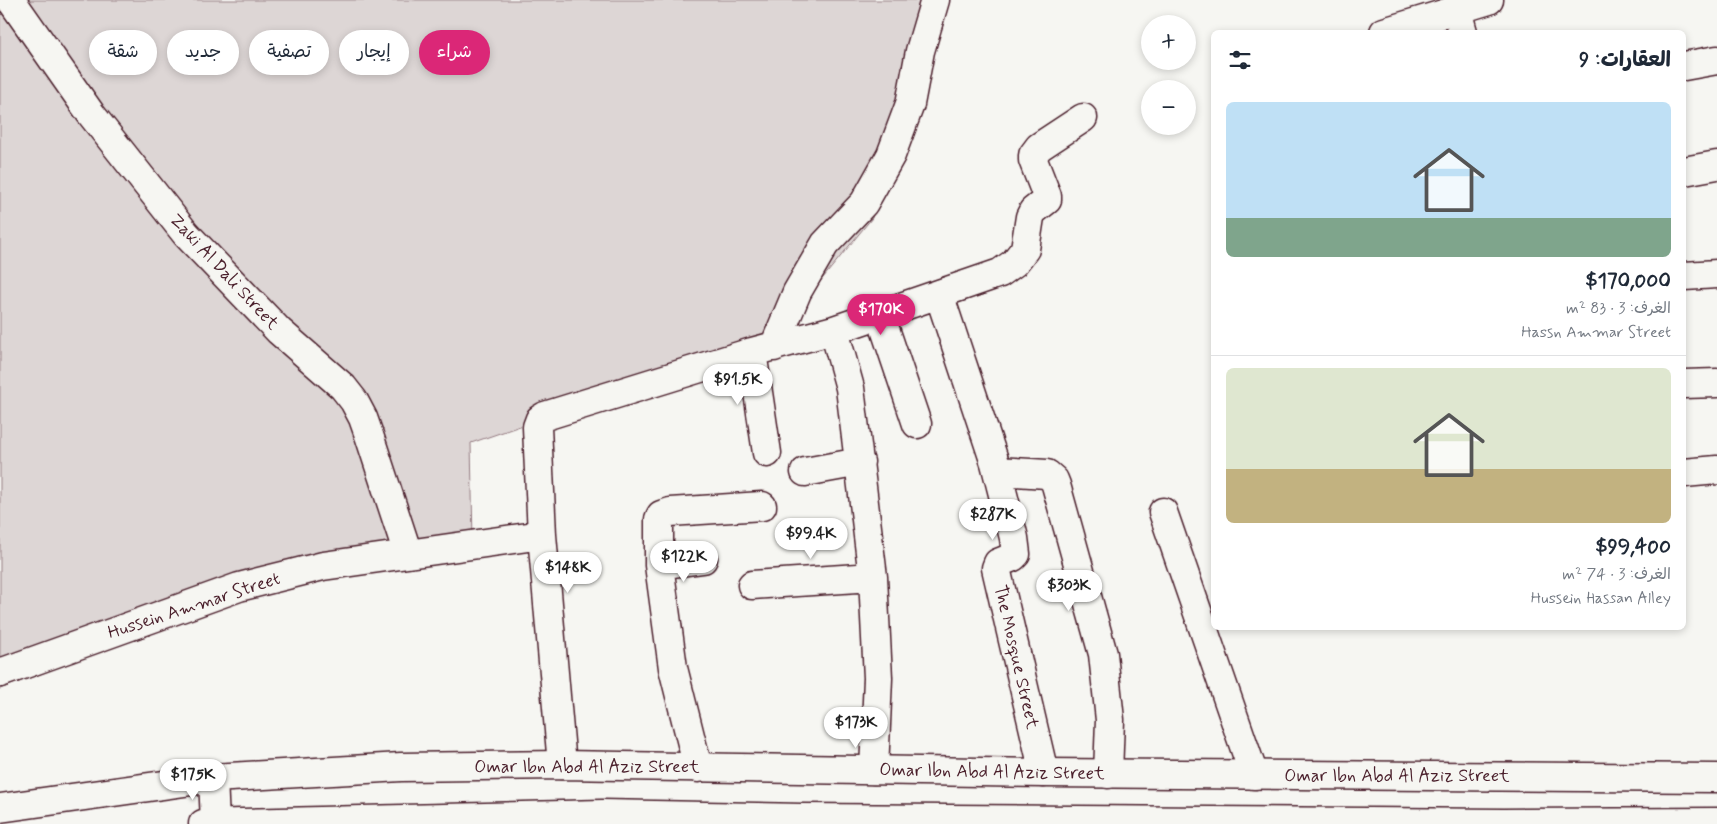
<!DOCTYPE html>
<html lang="ar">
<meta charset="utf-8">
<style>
body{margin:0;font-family:Mynerve,"Playpen Sans Arabic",sans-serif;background:#f6f6f7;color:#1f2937;direction:rtl;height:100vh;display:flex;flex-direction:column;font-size:19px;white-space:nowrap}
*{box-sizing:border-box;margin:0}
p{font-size:16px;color:#747a83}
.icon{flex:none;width:28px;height:28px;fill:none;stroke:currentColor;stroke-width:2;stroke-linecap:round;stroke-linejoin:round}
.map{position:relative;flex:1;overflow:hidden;direction:ltr}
.drawer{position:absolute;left:1211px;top:30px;width:475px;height:600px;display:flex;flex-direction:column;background:#fff;border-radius:8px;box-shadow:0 2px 8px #0003;direction:rtl}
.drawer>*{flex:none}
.hud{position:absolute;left:15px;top:30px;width:475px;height:45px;direction:rtl;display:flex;gap:10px}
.fabs{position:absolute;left:1141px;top:15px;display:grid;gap:10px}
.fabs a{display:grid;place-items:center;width:55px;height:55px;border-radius:50%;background:#fff;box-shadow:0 2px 8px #0003;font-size:25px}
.price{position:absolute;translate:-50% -42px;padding:0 11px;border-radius:18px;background:#fff;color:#222;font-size:16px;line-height:32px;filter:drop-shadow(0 1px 2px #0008)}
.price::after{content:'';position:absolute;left:50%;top:30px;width:15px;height:11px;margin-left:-8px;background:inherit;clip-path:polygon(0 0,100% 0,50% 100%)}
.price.selected{background:#db2777;color:#fff}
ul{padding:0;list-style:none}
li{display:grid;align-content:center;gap:10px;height:265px;padding:0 15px}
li+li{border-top:1px solid #e0e1e3}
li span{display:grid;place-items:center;height:155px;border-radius:8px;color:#555}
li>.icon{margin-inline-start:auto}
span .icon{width:90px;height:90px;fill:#fffc;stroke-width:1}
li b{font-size:21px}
h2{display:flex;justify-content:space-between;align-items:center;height:60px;padding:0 15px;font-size:21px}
.pill{padding:0 18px;border-radius:22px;background:#fff;box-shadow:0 2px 8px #0003;font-size:18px;line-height:45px}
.pill.selected{background:#db2777;color:#fff}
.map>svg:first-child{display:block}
.green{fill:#ddd6d5;stroke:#947a80}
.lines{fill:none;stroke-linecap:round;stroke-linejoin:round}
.minor-casing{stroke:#4a1f2b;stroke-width:31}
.secondary-casing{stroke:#4a1f2b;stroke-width:31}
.minor{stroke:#f6f6f2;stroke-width:28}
.secondary{stroke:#f6f6f2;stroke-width:28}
.labels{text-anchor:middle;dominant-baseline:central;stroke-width:5;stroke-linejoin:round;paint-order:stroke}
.street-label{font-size:18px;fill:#4a1f2b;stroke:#f6f6f2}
</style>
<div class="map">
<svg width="1717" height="824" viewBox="0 0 1717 824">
<rect width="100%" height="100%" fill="#f6f6f2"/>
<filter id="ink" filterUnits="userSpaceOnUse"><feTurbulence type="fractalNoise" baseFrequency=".02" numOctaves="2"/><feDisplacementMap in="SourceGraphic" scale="10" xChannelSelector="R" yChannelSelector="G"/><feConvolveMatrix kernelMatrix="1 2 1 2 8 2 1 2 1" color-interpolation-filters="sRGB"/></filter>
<g filter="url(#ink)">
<!-- green -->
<path class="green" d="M0,0h943l-71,218 -98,120 -303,105 2,98 -186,41 -287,107z"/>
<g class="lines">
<!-- minor casing -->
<g class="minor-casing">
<path id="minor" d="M11,0l80,114 95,120 93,97 64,56 11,14 9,17 6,17 39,119
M1457,10l6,22
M1384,32l105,-32
M1684,66l33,-6
M1684,171l33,-6
M1684,276l33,-2
M939,294l56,169 19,75 2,16 -3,3 -15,6 -2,5 48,205
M880,314l37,110
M834,330l16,58 23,189 5,101 -4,92
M774,347l23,-55 28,-48 39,-41 27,-48 19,-51 10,-53 15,-51
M752,352l15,101
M1684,384l33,-1
M997,471l50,3 7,6 2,5 47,169 7,66 -2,54
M805,472l55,-10
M1684,473l33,-3
M1163,512l91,263
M659,565l44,-6
M752,585l121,-8
M0,673l239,-86 84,-21 219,-31
M562,765l-20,-230 -5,-108 3,-8 5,-3 207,-64 82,-22 166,-57 14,-10 11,-14 5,-32 3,-6 14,-11v-4l-14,-36v-5l6,-8 44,-29
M698,768l-25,-100 -14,-103v-46l2,-4 9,-3 92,-6"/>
</g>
<!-- secondary casing -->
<g class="secondary-casing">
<path id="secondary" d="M213,778l2,45
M0,808l213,-30 188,-11 161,-2 482,8 673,5
M203,824l399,-10 200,4 702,5 213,-1"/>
</g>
<!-- minor -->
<use href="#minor" class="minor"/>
<!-- secondary -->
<use href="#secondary" class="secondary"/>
</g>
</g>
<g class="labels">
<!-- street labels -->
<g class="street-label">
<text transform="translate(224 272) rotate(47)">Zaki Al Dali Street</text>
<text transform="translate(194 606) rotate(-18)">Hussein Ammar Street</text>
<text transform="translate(1016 657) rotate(77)">The Mosque Street</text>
<text x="587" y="767">Omar Ibn Abd Al Aziz Street</text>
<text transform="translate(992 772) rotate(1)">Omar Ibn Abd Al Aziz Street</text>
<text x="1397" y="776">Omar Ibn Abd Al Aziz Street</text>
</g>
</g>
</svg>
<div class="fabs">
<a>+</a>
<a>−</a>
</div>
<b class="price selected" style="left:881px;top:336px">$170K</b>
<b class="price" style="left:738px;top:406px">$91.5K</b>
<b class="price" style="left:993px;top:541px">$287K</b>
<b class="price" style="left:811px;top:560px">$99.4K</b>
<b class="price" style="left:684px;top:583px">$122K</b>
<b class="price" style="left:568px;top:594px">$148K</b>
<b class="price" style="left:1069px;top:612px">$303K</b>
<b class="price" style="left:856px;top:749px">$173K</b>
<b class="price" style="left:193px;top:801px">$175K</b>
<div class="hud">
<a class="pill selected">شراء</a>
<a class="pill">إيجار</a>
<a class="pill">تصفية</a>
<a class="pill">جديد</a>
<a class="pill">شقة</a>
</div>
<section class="drawer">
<h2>العقارات: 9<svg class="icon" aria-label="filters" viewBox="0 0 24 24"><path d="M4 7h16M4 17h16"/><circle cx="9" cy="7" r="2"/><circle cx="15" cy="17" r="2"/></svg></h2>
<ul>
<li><span style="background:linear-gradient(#bfe0f5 75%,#7fa58c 0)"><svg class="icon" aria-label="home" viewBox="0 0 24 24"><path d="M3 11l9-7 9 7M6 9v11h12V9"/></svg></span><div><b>$170,000</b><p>الغرف: 3 · 83 m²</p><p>Hassn Ammar Street</p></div></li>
<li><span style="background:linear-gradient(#dfe7d0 65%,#c2b280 0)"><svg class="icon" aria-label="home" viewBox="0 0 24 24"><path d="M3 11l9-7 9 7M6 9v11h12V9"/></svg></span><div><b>$99,400</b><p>الغرف: 3 · 74 m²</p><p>Hussein Hassan Alley</p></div></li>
</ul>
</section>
</div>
